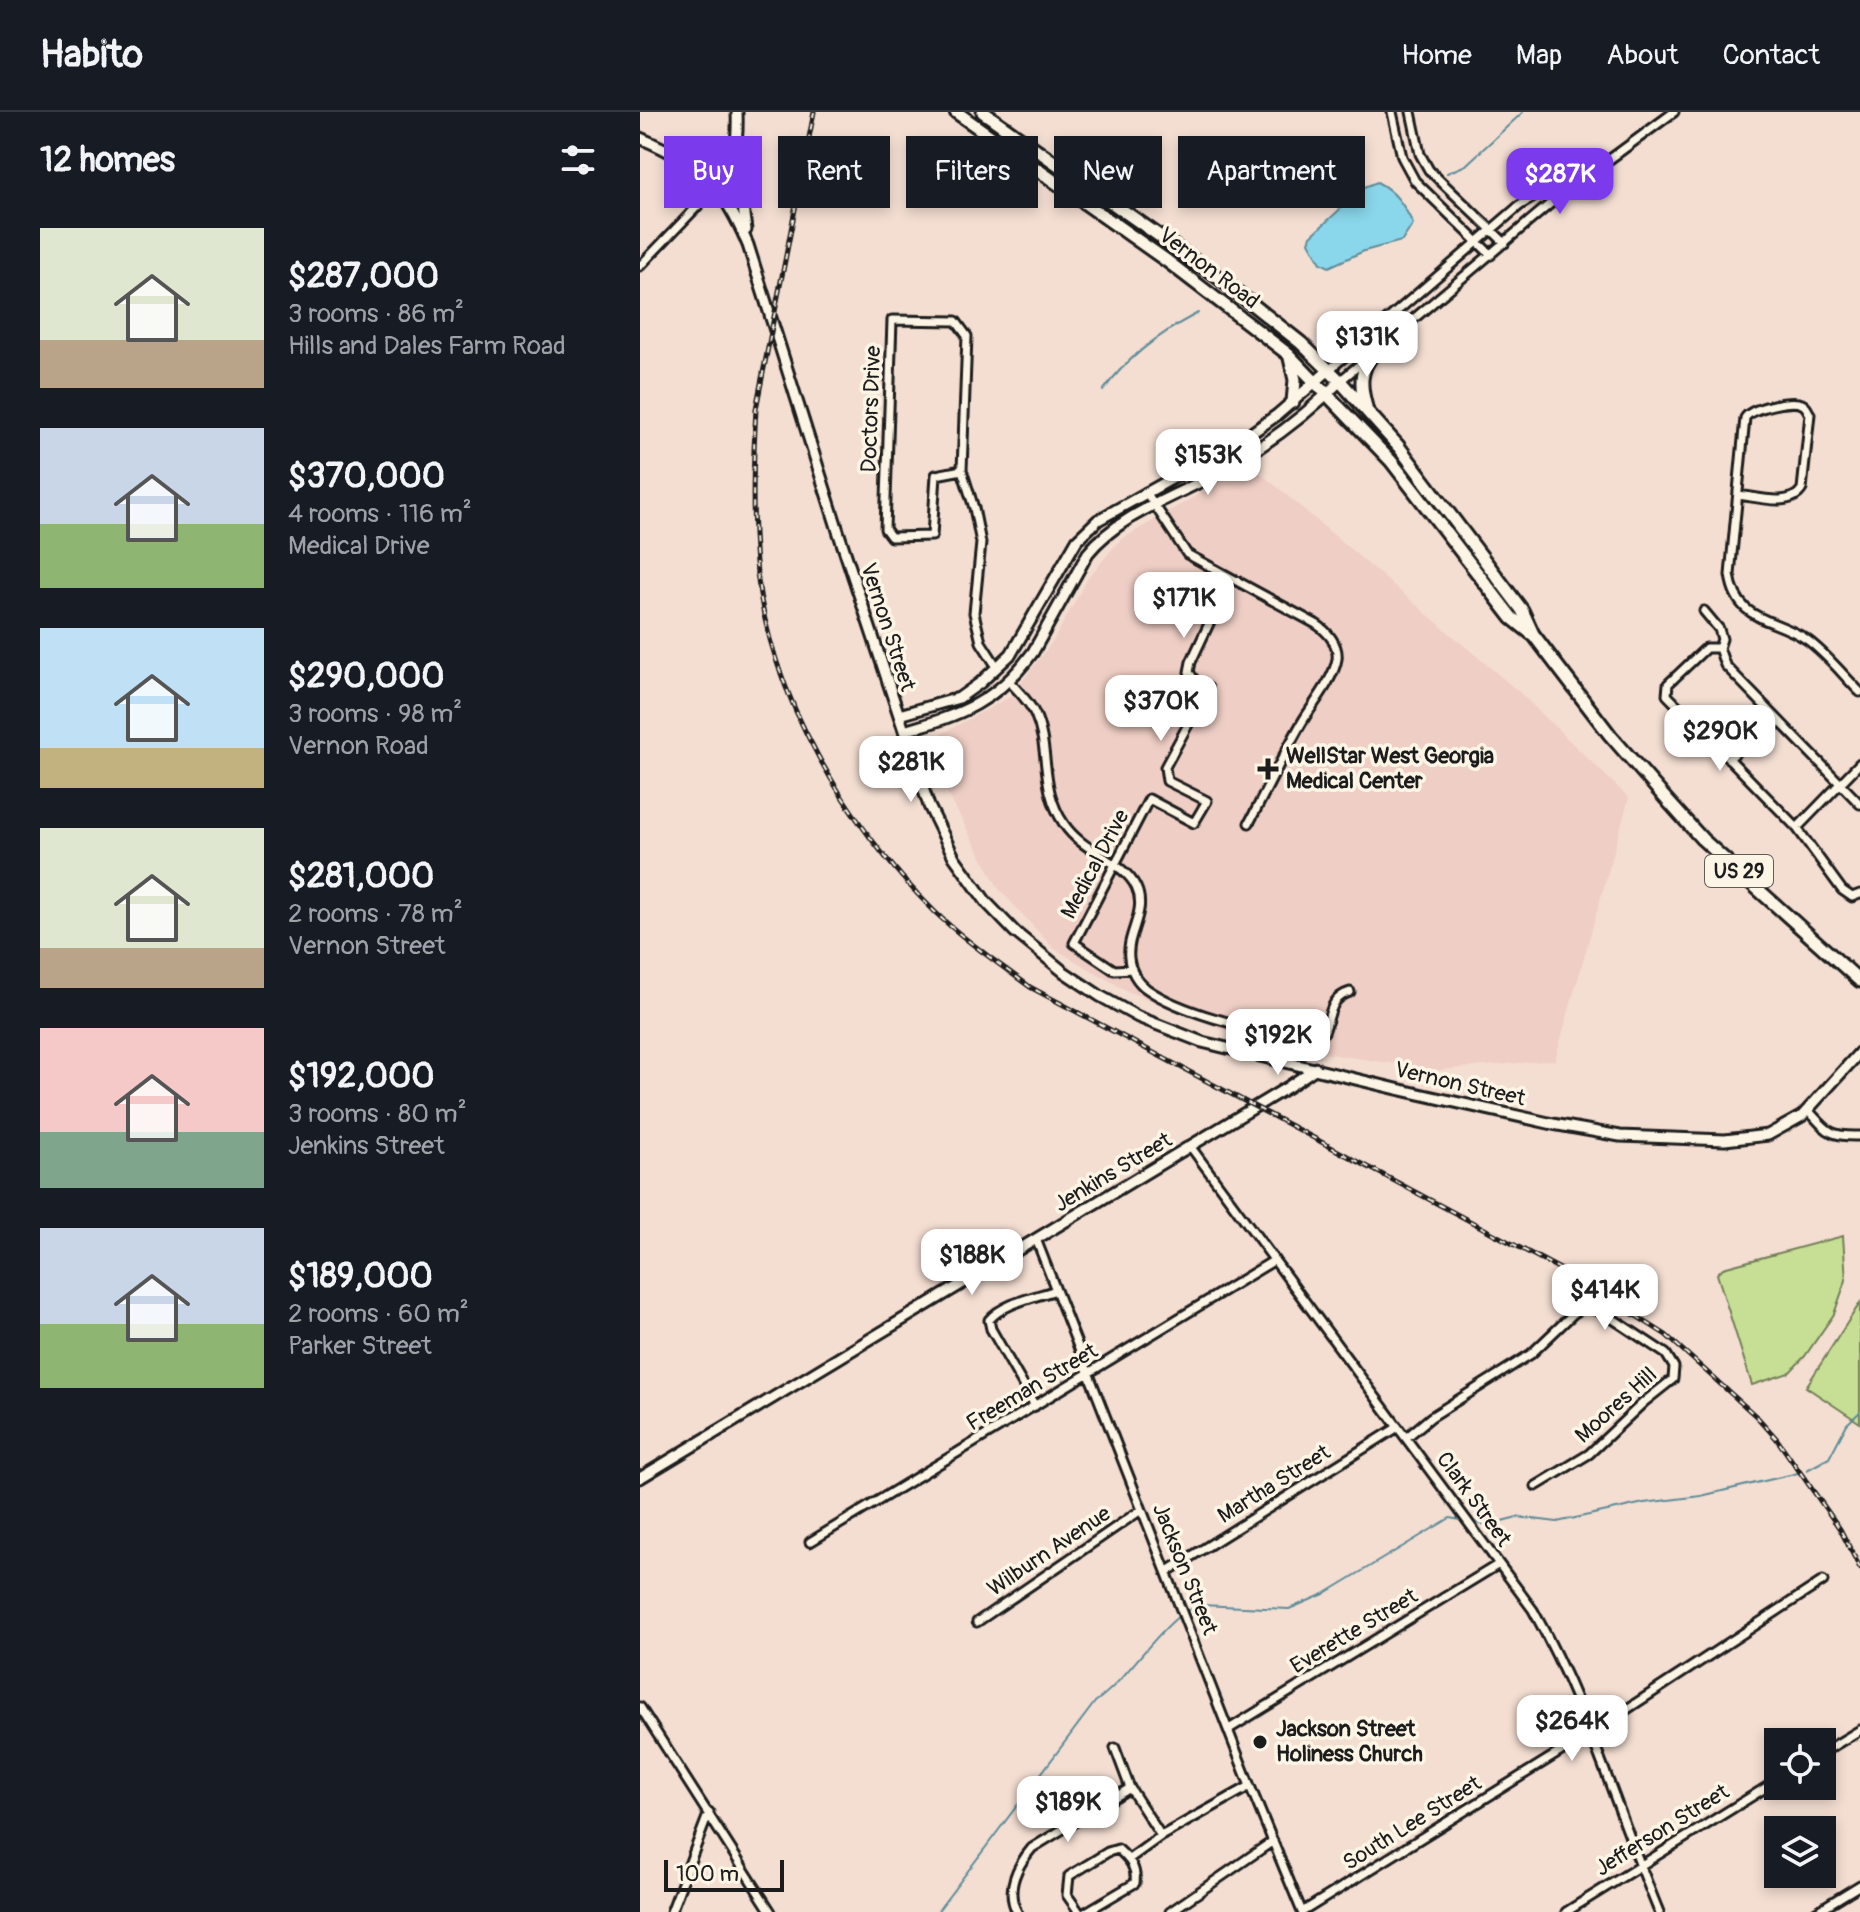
<!DOCTYPE html>
<meta charset="utf-8">
<style>
body{margin:0;font-family:Pangolin,sans-serif;background:#242831;color:#f1f3f6;height:100vh;display:flex;flex-direction:column;font-size:30px;white-space:nowrap}
*{box-sizing:border-box;margin:0}
p{font-size:26px;color:#9ea1a6}
.icon{flex:none;width:44px;height:44px;fill:none;stroke:currentColor;stroke-width:2;stroke-linecap:round;stroke-linejoin:round}
.map{position:relative;flex:1;overflow:hidden}
.side{display:flex;flex-direction:column;background:#171b24;width:640px}
.side>*{flex:none}
.guide{position:absolute;left:24px;top:24px;width:760px;height:72px;display:flex;gap:16px}
.controls{position:absolute;left:1124px;top:1616px;display:grid;gap:16px}
.controls a{display:grid;place-items:center;width:72px;height:72px;border-radius:0px;background:#171b24;box-shadow:0 4px 12px #0003;font-size:40px}
.scale{position:absolute;left:24px;bottom:20px;width:120px;box-sizing:border-box;padding-left:8px;border:4px solid #1c1c1c;border-top:0;font-size:22px;line-height:28px;white-space:nowrap;color:#1c1c1c;-webkit-text-stroke:6px #fcf5e5;paint-order:stroke}
.price{position:absolute;translate:-50% -68px;padding:0 18px;border-radius:16px;background:#fff;color:#222;font-size:26px;line-height:52px;filter:drop-shadow(0 2px 4px #0008)}
.price::after{content:'';position:absolute;left:50%;top:48px;width:24px;height:18px;margin-left:-12px;background:inherit;clip-path:polygon(0 0,100% 0,50% 100%)}
.price.current{background:#7c3aed;color:#fff}
ul{padding:0;list-style:none}
li{display:flex;align-items:center;gap:24px;height:200px;padding:0 40px}
li span{display:grid;place-items:center;flex:none;width:224px;height:160px;border-radius:0px;color:#555}
li>.icon{margin-inline-start:auto}
span .icon{width:96px;height:96px;fill:#fffc;stroke-width:1}
li b{font-size:34px}
h2{display:flex;justify-content:space-between;align-items:center;height:96px;padding:0 40px;font-size:34px}
.chip{padding:0 28px;border-radius:0px;background:#171b24;box-shadow:0 4px 12px #0003;font-size:28px;line-height:72px}
.chip.current{background:#7c3aed;color:#fff}
header{display:flex;align-items:center;gap:48px;box-sizing:border-box;height:112px;padding:0 40px;background:#171b24;border-bottom:2px solid #363941}
header strong{font-size:38px}
nav{display:flex;gap:44px;margin-inline-start:auto;font-size:28px}
main{display:flex;flex:1;min-height:0}
.map>svg:first-child{display:block}
.built{fill:#efcec5}
.green{fill:#c7df95;stroke:#727e58;stroke-width:2}
.water{fill:#8ad6ea;stroke:#5e8c98;stroke-width:2}
.lines{fill:none;stroke-linecap:round;stroke-linejoin:round}
.stream{stroke:#5e8c98;stroke-width:2}
.minor-casing{stroke:#1c1c1c;stroke-width:13}
.tertiary-casing{stroke:#1c1c1c;stroke-width:15}
.primary-casing{stroke:#1c1c1c;stroke-width:17}
.minor{stroke:#fcf5e5;stroke-width:7}
.tertiary{stroke:#fcf5e5;stroke-width:9}
.primary{stroke:#fcf5e5;stroke-width:11}
.rail-casing{stroke:#1c1c1c;stroke-width:5}
.rail{stroke:#fcf5e5;stroke-width:2;stroke-dasharray:6;stroke-linecap:butt}
.poi-dot{fill:#1c1c1c;stroke:#fcf5e5;stroke-width:3}
.labels{text-anchor:middle;dominant-baseline:central;stroke-width:7;stroke-linejoin:round;paint-order:stroke}
.shield{fill:#fcf5e5;stroke:#5f5d58;stroke-width:2}
.shield-label{font-size:20px;font-weight:bold;fill:#1c1c1c}
.street-label{font-size:22px;fill:#1c1c1c;stroke:#fcf5e5}
.poi-label{font-size:22px;font-weight:bold;fill:#1c1c1c;stroke:#fcf5e5;text-anchor:start}
</style>
<header>
<strong>Habito</strong>
<nav><a>Home</a><a>Map</a><a>About</a><a>Contact</a></nav>
</header>
<main>
<section class="side">
<h2>12 homes<svg class="icon" aria-label="filters" viewBox="0 0 24 24"><path d="M4 7h16M4 17h16"/><circle cx="9" cy="7" r="2"/><circle cx="15" cy="17" r="2"/></svg></h2>
<ul>
<li><span style="background:linear-gradient(#dfe7d0 70%,#b9a48a 0)"><svg class="icon" aria-label="home" viewBox="0 0 24 24"><path d="M3 11l9-7 9 7M6 9v11h12V9"/></svg></span><div><b>$287,000</b><p>3 rooms · 86 m²</p><p>Hills and Dales Farm Road</p></div></li>
<li><span style="background:linear-gradient(#c9d6e8 60%,#8fb573 0)"><svg class="icon" aria-label="home" viewBox="0 0 24 24"><path d="M3 11l9-7 9 7M6 9v11h12V9"/></svg></span><div><b>$370,000</b><p>4 rooms · 116 m²</p><p>Medical Drive</p></div></li>
<li><span style="background:linear-gradient(#bfe0f5 75%,#c2b280 0)"><svg class="icon" aria-label="home" viewBox="0 0 24 24"><path d="M3 11l9-7 9 7M6 9v11h12V9"/></svg></span><div><b>$290,000</b><p>3 rooms · 98 m²</p><p>Vernon Road</p></div></li>
<li><span style="background:linear-gradient(#dfe7d0 75%,#b9a48a 0)"><svg class="icon" aria-label="home" viewBox="0 0 24 24"><path d="M3 11l9-7 9 7M6 9v11h12V9"/></svg></span><div><b>$281,000</b><p>2 rooms · 78 m²</p><p>Vernon Street</p></div></li>
<li><span style="background:linear-gradient(#f6c9c9 65%,#7fa58c 0)"><svg class="icon" aria-label="home" viewBox="0 0 24 24"><path d="M3 11l9-7 9 7M6 9v11h12V9"/></svg></span><div><b>$192,000</b><p>3 rooms · 80 m²</p><p>Jenkins Street</p></div></li>
<li><span style="background:linear-gradient(#c9d6e8 60%,#8fb573 0)"><svg class="icon" aria-label="home" viewBox="0 0 24 24"><path d="M3 11l9-7 9 7M6 9v11h12V9"/></svg></span><div><b>$189,000</b><p>2 rooms · 60 m²</p><p>Parker Street</p></div></li>
</ul>
</section>
<div class="map">
<svg width="1220" height="1800" viewBox="0 0 1220 1800">
<rect width="100%" height="100%" fill="#f4ded2"/>
<filter id="ink" filterUnits="userSpaceOnUse"><feTurbulence type="fractalNoise" baseFrequency=".0125" numOctaves="2"/><feDisplacementMap in="SourceGraphic" scale="16" xChannelSelector="R" yChannelSelector="G"/><feConvolveMatrix kernelMatrix="1 2 1 2 8 2 1 2 1" color-interpolation-filters="sRGB"/></filter>
<g filter="url(#ink)">
<!-- built -->
<path class="built" d="M610,352l269,228 110,106 -74,262 -117,10 -130,-19 -88,-22 -93,-38 -74,-43 -54,-59 -58,-108 -13,-40 82,-44 43,-56 35,-63 32,-38z"/>
<!-- green -->
<path class="green" d="M1203,1124l3,44 -12,34 -29,42 -16,17 -37,12 -35,-111 6,-6z
M1220,1191v120l-54,-36z"/>
<!-- water -->
<path class="water" d="M737,70c19,10 27,23 36,42l-11,17 -38,10 -35,16 -8,-4 -12,-21 2,-6 53,-49z"/>
<g class="lines">
<!-- stream -->
<path class="stream" d="M807,61l19,-8 57,-53
M463,279c24,-34 57,-58 95,-78
M1167,1358l22,-12 18,-34 13,-12
M837,1411l10,2 30,-8 40,5 87,-19 57,-7 97,-23
M550,1498l11,-5 88,4 35,-15 126,-76 10,2
M297,1800l158,-210c33,-24 53,-61 84,-86"/>
<!-- minor casing -->
<g class="minor-casing">
<path id="minor" d="M752,0l10,45 13,24 76,74
M771,0l9,42 9,16 76,73
M0,154l76,-79
M689,258l190,-164 36,-22 35,-12
M700,269l217,-183 117,-86
M322,358l-26,5 -4,61 -41,1 -6,-8 7,-209 64,1 11,15 -5,134 12,38 7,35 -7,70 7,29 16,25
M506,380l41,62 129,70c11,7 23,20 21,35 -3,19 -23,44 -33,60 -20,33 -36,69 -55,104
M1098,383c19,2 53,13 64,-6l8,-75c-3,-4 -3,-8 -8,-10 -11,-5 -51,4 -57,14l-15,157c7,48 43,42 76,64 20,14 37,36 54,53
M1064,499l15,18 3,10 -3,9 6,17 135,139
M1079,536h-13l-38,36 -1,11 130,133 45,62 10,7 8,-3
M369,569c9,10 20,20 26,33 16,36 4,73 29,110 19,29 60,37 72,63 12,25 -10,46 -7,71 1,12 8,24 18,31 37,26 111,41 155,51l11,-1 11,-7c7,-18 6,-34 26,-40
M1089,647l44,-44
M1157,716l63,-65
M492,857l-18,1 -40,-27 75,-144 45,24 13,-22 -40,-20 -2,-14 43,-79 -13,-7 -6,-9 2,-10 39,-83
M1168,998c20,22 22,27 52,26
M550,1034l343,464c54,96 84,201 126,302
M396,1127l214,547 52,126
M395,1294l-44,-77 -2,-9c14,-17 47,-23 67,-30
M767,1325l24,-20 100,-63 43,-41 7,-4 9,-1 14,5 62,41 8,13 -1,12 -29,23 -55,52 -53,32
M170,1430l463,-281
M528,1459l230,-144
M337,1510l164,-112
M0,1595l131,205
M589,1617l270,-165
M475,1636l15,40 31,48
M1182,1641l38,-23
M489,1747l32,-23 89,-50
M31,1800l38,-100
M377,1800c-12,-22 0,-46 15,-64l98,-60
M439,1800l-12,-17 2,-19 39,-24 10,-3c11,10 19,18 17,34l-49,29
M530,1800l103,-71
M662,1800l290,-180 231,-151
M926,1800l212,-132
M1176,1800l44,-27"/>
</g>
<!-- tertiary casing -->
<g class="tertiary-casing">
<path id="tertiary" d="M0,26c60,25 83,47 108,107l92,292 89,269 25,51 33,46 28,29 49,40 36,24 38,21 64,25 195,47 156,35 67,12 105,4 43,-5 34,-19 58,-64
M95,33l11,85
M76,75c20,-21 22,-48 21,-75
M259,603l60,-17 21,-15 31,-29 66,-114 21,-20 145,-81 34,-24 52,-45
M264,619c57,-16 93,-29 129,-79l55,-99c30,-37 83,-55 124,-77 47,-26 91,-57 128,-95
M0,1366l648,-391 28,-19"/>
</g>
<!-- primary casing -->
<g class="primary-casing">
<path id="primary" d="M316,0l211,149 121,93 103,107 121,157 20,16
M343,0l236,166 82,65 39,38 59,66 123,163 11,24 25,33 52,68 56,64 36,40 158,142
M650,246l5,22 -2,22
M726,295c-6,-21 -7,-37 8,-54"/>
</g>
<!-- minor -->
<use href="#minor" class="minor"/>
<!-- tertiary -->
<use href="#tertiary" class="tertiary"/>
<!-- primary -->
<use href="#primary" class="primary"/>
<!-- rail casing -->
<g class="rail-casing">
<path id="rail" d="M174,0l-58,297c-3,54 -5,109 1,164 14,124 90,252 178,339 29,28 63,51 95,75l545,290 91,58 92,83 18,20 64,91 20,39"/>
</g>
<!-- rail -->
<use href="#rail" class="rail"/>
</g>
</g>
<!-- markers -->
<g class="poi-dot">
<path d="M624 645h8v8h8v8h-8v8h-8v-8h-8v-8h8z"/>
<circle cx="620" cy="1630" r="8"/>
</g>
<g class="labels">
<!-- shield labels -->
<rect class="shield" x="1065" y="743" width="68" height="32" rx="6"/>
<g class="shield-label">
<text x="1099" y="759">US 29</text>
</g>
<!-- street labels -->
<g class="street-label">
<text transform="translate(569 156) rotate(37)">Vernon Road</text>
<text transform="translate(231 297) rotate(-88)">Doctors Drive</text>
<text transform="translate(248 515) rotate(72)">Vernon Street</text>
<text transform="translate(455 752) rotate(-62)">Medical Drive</text>
<text transform="translate(820 972) rotate(13)">Vernon Street</text>
<text transform="translate(473 1060) rotate(-31)">Jenkins Street</text>
<text transform="translate(392 1275) rotate(-31)">Freeman Street</text>
<text transform="translate(976 1293) rotate(-42)">Moores Hill</text>
<text transform="translate(634 1372) rotate(-32)">Martha Street</text>
<text transform="translate(834 1387) rotate(54)">Clark Street</text>
<text transform="translate(409 1439) rotate(-34)">Wilburn Avenue</text>
<text transform="translate(545 1457) rotate(68)">Jackson Street</text>
<text transform="translate(714 1519) rotate(-31)">Everette Street</text>
<text transform="translate(772 1711) rotate(-32)">South Lee Street</text>
<text transform="translate(1022 1718) rotate(-32)">Jefferson Street</text>
</g>
<!-- poi labels -->
<g class="poi-label">
<text x="646" y="644">WellStar West Georgia<tspan x="646" dy="25">Medical Center</tspan></text>
<text x="636" y="1617">Jackson Street<tspan x="636" dy="25">Holiness Church</tspan></text>
</g>
</g>
</svg>
<div class="controls">
<a><svg class="icon" aria-label="locate" viewBox="0 0 24 24"><circle cx="12" cy="12" r="6"/><path d="M12 2v4M12 18v4M2 12h4M18 12h4"/></svg></a>
<a><svg class="icon" aria-label="layers" viewBox="0 0 24 24"><path d="M12 4l9 5-9 5-9-5zM3 14l9 5 9-5"/></svg></a>
</div>
<div class="scale">100 m</div>
<b class="price current" style="left:920px;top:104px">$287K</b>
<b class="price" style="left:727px;top:267px">$131K</b>
<b class="price" style="left:568px;top:385px">$153K</b>
<b class="price" style="left:544px;top:528px">$171K</b>
<b class="price" style="left:521px;top:631px">$370K</b>
<b class="price" style="left:1080px;top:661px">$290K</b>
<b class="price" style="left:271px;top:692px">$281K</b>
<b class="price" style="left:638px;top:965px">$192K</b>
<b class="price" style="left:332px;top:1185px">$188K</b>
<b class="price" style="left:965px;top:1220px">$414K</b>
<b class="price" style="left:932px;top:1651px">$264K</b>
<b class="price" style="left:428px;top:1732px">$189K</b>
<div class="guide">
<a class="chip current">Buy</a>
<a class="chip">Rent</a>
<a class="chip">Filters</a>
<a class="chip">New</a>
<a class="chip">Apartment</a>
</div>
</div>
</main>
